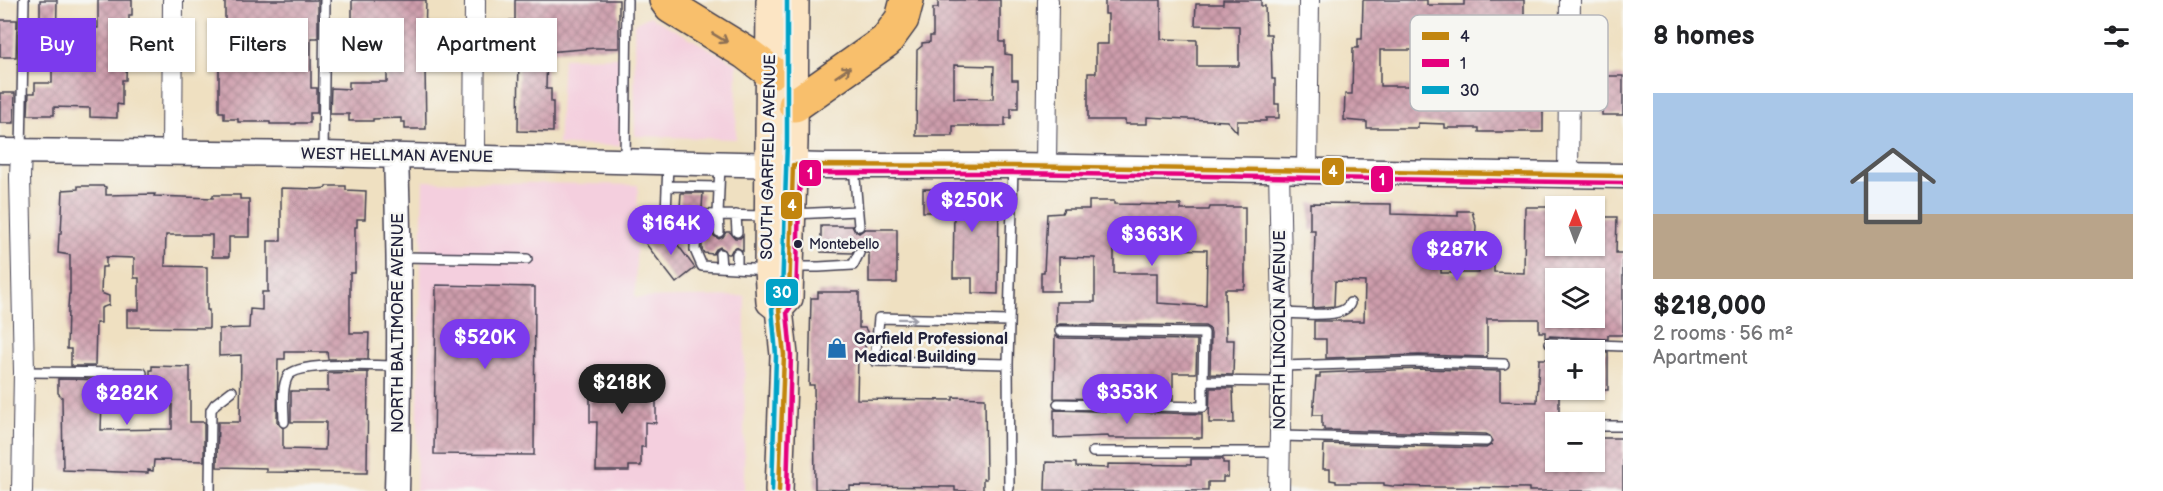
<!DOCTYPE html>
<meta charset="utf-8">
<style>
body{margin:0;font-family:"Balsamiq Sans",sans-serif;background:#f2f2f2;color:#202124;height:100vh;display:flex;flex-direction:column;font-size:22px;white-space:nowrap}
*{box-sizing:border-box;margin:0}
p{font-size:20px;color:#757577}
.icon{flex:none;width:33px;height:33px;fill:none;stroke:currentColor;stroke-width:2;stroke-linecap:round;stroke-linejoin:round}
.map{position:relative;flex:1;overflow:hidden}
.drawer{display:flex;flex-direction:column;background:#fff;width:540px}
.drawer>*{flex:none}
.guide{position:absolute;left:18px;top:18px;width:570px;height:54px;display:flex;gap:12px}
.needle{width:39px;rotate:1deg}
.buttons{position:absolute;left:1545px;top:196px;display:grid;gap:12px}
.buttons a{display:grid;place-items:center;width:60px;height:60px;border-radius:0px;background:#fff;box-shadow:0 2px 4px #0004;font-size:30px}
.price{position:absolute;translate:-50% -51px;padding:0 14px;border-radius:21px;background:#7c3aed;color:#fff;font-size:20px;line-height:39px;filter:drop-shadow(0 2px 3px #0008)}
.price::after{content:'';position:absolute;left:50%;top:36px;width:18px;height:14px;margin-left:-9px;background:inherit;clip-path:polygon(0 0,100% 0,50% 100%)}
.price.active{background:#222;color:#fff}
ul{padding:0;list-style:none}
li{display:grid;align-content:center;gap:12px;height:318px;padding:0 30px}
li span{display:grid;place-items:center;height:186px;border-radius:0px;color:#555}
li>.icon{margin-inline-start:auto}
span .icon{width:108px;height:108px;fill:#fffc;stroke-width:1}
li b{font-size:26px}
h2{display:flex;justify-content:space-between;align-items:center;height:72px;padding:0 30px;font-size:26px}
.tag{padding:0 21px;border-radius:0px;background:#fff;box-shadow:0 2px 4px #0004;font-size:21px;line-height:54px}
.tag.active{background:#7c3aed;color:#fff}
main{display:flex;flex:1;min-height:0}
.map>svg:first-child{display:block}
.built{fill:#f4cfde}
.building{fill:url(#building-cross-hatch);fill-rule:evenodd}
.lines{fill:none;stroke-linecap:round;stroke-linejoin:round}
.service-casing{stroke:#413e4f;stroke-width:12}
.minor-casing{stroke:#413e4f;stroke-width:22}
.tertiary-casing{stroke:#413e4f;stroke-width:27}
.secondary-casing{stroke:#413e4f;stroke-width:30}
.motorway-casing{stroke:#413e4f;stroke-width:36}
.service{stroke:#fff;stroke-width:9}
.minor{stroke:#fff;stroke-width:20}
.tertiary{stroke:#fff;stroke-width:24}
.secondary{stroke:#fce5c4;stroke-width:27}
.motorway{stroke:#f8bf6c;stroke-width:33}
.bus-1-casing{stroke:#f6f6f2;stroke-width:9}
.bus-2-casing{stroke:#f6f6f2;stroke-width:9}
.bus-3-casing{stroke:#f6f6f2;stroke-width:9}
.bus-1{stroke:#c2850f;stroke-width:4.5}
.bus-2{stroke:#e5007d;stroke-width:4.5}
.bus-3{stroke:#02a2c7;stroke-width:4.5}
.oneway{stroke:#8d7054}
.oneway2{stroke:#9c9ca7}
.bus-dot{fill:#22223b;stroke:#f6f6f2;stroke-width:2}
.labels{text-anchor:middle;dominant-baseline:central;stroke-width:5;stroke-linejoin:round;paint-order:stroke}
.bus-label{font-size:14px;fill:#22223b;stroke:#f6f6f2;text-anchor:start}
.street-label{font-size:16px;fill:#22223b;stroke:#f6f6f2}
.poi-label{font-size:16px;font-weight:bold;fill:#22223b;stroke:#f6f6f2;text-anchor:start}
.key{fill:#f6f6f2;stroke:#b6b6bb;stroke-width:1.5}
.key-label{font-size:16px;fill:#22223b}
.line-badge{stroke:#f6f6f2;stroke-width:2}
.badge-label{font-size:16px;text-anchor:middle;font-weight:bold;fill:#fff}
</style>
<main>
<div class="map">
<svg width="1623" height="491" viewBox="0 0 1623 491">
<defs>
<pattern id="building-cross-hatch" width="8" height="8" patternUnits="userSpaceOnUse" patternTransform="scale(1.5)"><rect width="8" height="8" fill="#ce9dac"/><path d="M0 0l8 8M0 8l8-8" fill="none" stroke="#a7808d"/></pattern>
</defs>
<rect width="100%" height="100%" fill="#f6f6f2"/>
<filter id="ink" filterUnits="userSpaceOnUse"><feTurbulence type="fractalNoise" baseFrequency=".0167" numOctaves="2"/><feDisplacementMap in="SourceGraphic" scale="12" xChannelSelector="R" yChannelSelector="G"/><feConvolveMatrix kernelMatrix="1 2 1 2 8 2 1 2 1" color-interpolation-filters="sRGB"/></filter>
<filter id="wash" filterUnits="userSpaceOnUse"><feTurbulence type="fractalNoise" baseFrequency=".008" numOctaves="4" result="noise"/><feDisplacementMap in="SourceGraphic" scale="24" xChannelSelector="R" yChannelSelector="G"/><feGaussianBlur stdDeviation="1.35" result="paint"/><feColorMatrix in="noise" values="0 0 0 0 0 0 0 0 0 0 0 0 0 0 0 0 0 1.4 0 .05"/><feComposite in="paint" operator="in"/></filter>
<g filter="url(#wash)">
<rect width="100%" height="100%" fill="#efe0c1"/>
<!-- built -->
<path class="built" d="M650,16l87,48 -1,75 -101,-3 -1,-112z
M621,57l-1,89 -62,-1 5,-87z
M423,181l215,4 -3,113 110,-2 -1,195h-328z"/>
<g id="blocks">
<!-- building -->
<path class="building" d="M40,0h17l-1,57h-26v-38l10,-1z
M98,0h34v15h-3v30h-2l-1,35h-4v25l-5,-1v14l-27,-1v-9l-36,-1v8h-26l1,-22h6v-10h17v-25h36l1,-30h9z
M225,0h93v38h-7v50h6v25h-7v10h-14v1h-26v-2h-32v-3h-14v-7h-5v-48h6z
M352,0h74l-1,38h-4l1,30h3l1,61h-21v-7h-4v-4l-28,1v2h-24v-7h-19l1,-26 18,1v-7h38v-29h-41v-16l-15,1 1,-19h20z
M515,0h104v48h-24l-48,4 -1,37h5v13h2v30l-35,-1 1,-80h-9v-31h5z
M938,0h62v42h5v12l7,1v25h6v28h-7v10h-6v8h-52v10h-37l1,-86 5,-4v-3l8,-1v-6h3v-28h5zM954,65l40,1 -1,33 -39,-1z
M1105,0h56v39l36,1v26h42v-40l-44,-1 1,-21h27v-4h38v6h4l1,28h5l1,45h3v25h4v14h-13v3h-29v11l-10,-11 -80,-4v7h-22v-4h-37v-47h8v-29h12v-30h-3z
M1363,0h64v5h37v-5h60v24h-26v59h35l-1,15h11v34h-64v-4h-34v-4l-27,-1v5h-51v-6l-23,-2 1,-26h7l1,-46h5v-9h4zM1449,45h27l-1,48h-26zM1380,50h44v36h-44z
M0,20h17l-1,37h-16z
M1606,76h17v39h-21v-38z
M0,93h15l-1,30h-14z
M78,186h25l3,1v8l49,-1 -1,2 59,2v-3h27v4h9v38h-20v20h-17v-22h-46l-1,31 42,1v43h2v18l-82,-1v-17h12v-32h-5v-20l-28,-1v10h-4l-1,26 8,3v9l-8,3v15h-5l-1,43h-24v-17h-4l1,-41 1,-14h1v-39l-12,-2 1,-19h2l2,-44 15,-1z
M326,186h20v4l20,1 -1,28h-8v8h-2v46h-5v60h19l-1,26h-40l-1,-7h-42v7h-7l-1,63 6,6v21l42,1 1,-28h-35v-31h37v-18l40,-1 -1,101 -101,-1v-4l-49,-1 1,-45h22l1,-67 -22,1v-27l30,-1 1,-19 12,1v-18h6v-51h13v-53l36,1 9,-1z
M923,189l76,1 -1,104 -26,-1v-15h-19l1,-66h-31z
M681,193h22l-1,15h-22z
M1089,201h25v3l67,1v5h28l1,-3h35v79l-2,3h-18l1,51h8l-1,35 -23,-1 1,-41 -1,-4 -5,-3 -145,-2 -4,2v-24h39v-44l-36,-1v34h-18v-19h3l3,-58 15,-1 2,-4h25zM1114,245l54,1v3l39,1 -1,56 -49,-3v-30h-43z
M1310,203l81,1v10l67,2v-5h14l4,15 -1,20 -34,-1v28h38l1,-14h14v13l30,1 1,-66h31v39h38v-29h23l-1,36h7v79l-1,3h-14v4l-58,-3 -5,2v-6h-6v-13h-52v38l-68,-2 -93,3v-19h-12v-18h50l1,-39 -30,-1 -1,25 -21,2 2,-78h-5zM1556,279h38v39h-38z
M821,226h31l2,4 5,3 6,-4h32v54h-28v-30h-3l-5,-6h-5l-4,6 -31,-1z
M666,229l29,39 -19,15 -30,-39z
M702,231h10l2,5 5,3 4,-2 3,-5h4l5,6h5l3,-3v16l-7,-4 -4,3 -2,4h-3l-2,-4 -5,-3 -4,2 -3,5 -9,-1 -2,-4z
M436,285l99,2 -1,168 -100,-1z
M818,292h41v36h6l5,9 -5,5v15h-7l-1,42 96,1v-3l32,1 1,81h-3v12h-28v-4l-105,-1v4l-35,-1 -1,-104h-5l2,-87h7z
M1055,336l5,2 137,2 -1,33h-23v27l-119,-2z
M1594,352h14v38h-14z
M1539,359h17v31h3v33h-3v39l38,1v-25h29v53h-94v-3l-93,-1 -44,-1 -8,-1v-2h-48v-2l-6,-1v-11h-7l1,-25 162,4 5,-3 2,-4 -3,-5 -4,-2 -162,-4v-3h-2v-12h-9l3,-38h4v-4l99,-4 81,2v30l37,1z
M152,366l38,1v55h14v39l-50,-1 -1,11 -5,-1v3l-85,-3 -1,-73 -4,-4v-14l65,1 1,21 -22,-1 -1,30 71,-1v-28h-18v-9h-4v-22h2z
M590,370h66v53l-11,-1v25h-4v19h-12v5h-33l1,-49h-7z
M1210,388h23l1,35h-25z
M1054,410l148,4v24h-93l-1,-2 -54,2z
M1191,459h32v4h5v14h-5v5h-15v9l-163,-1 1,-28 30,1v4l32,1v-4l83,1z"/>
</g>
</g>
<g filter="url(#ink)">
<use href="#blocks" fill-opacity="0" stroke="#413e4f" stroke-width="1.5"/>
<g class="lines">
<!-- service casing -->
<g class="service-casing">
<path id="service" d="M21,151l3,-151
M323,154l2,-154
M625,160l2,-160
M668,164l-2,50 52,1 2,-51
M854,166l5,60
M667,186l52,1
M793,214l64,-3
M696,215l-1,35 7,16 65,4
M736,215l1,17
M719,232l-1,-17 47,1
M720,254l1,13
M737,254v14
M401,257l126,2
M794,267h25l34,-2 6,-12
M1282,313c16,0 62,7 68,-10
M1060,331l144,2 -1,48 78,1
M1550,343l73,3
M1008,364l-133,-3 4,-43 130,3
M1281,366l138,-4 85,2
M24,372l118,1
M1058,404l145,3v-26
M284,422c0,-14 -3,-34 4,-46 10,-15 90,-10 110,-10
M1594,426h29
M1280,436l206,5
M1093,452h187
M1009,488l-1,-124 5,-198
M210,491l1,-81 4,-6 17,-13"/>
</g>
<!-- minor casing -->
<g class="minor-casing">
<path id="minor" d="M21,151l-1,26 4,195 -2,119
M172,153l1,-153
M474,157l1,-157
M1046,166l2,-166
M1279,169l3,144 -3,178
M1307,170l2,-170
M1568,174l2,-174"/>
</g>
<!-- tertiary casing -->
<g class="tertiary-casing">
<path id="tertiary" d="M0,151l323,3 502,12h188l610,10
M396,156c4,112 4,223 1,335"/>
</g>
<!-- secondary casing -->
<g class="secondary-casing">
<path id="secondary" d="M770,0l-2,270 2,32 9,7
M779,491l5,-136 -5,-46 10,-11 5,-156 1,-142"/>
</g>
<!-- motorway casing -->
<g class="motorway-casing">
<path id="motorway" d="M666,0l5,7 75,46 25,19
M795,105l91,-64 16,-22 5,-19"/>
</g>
<!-- service -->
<use href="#service" class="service"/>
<!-- minor -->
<use href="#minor" class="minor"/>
<!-- tertiary -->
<use href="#tertiary" class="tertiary"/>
<!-- secondary -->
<use href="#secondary" class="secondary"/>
<!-- motorway -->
<use href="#motorway" class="motorway"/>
<!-- bus-1 casing -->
<g class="bus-1-casing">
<path id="bus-1" d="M779,491l5,-136 -5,-46 10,-11 4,-133 220,1 610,10"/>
</g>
<!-- bus-2 casing -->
<g class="bus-2-casing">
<path id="bus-2" d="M787,491l4,-136 -4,-43 9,-13 4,-126h213l610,10"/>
</g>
<!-- bus-3 casing -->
<g class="bus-3-casing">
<path id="bus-3" d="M772,491l4,-136 -4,-46 10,-14 5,-153v-142"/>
</g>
<!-- bus-1 -->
<use href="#bus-1" class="bus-1"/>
<!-- bus-2 -->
<use href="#bus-2" class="bus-2"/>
<!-- bus-3 -->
<use href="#bus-3" class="bus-3"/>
</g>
<!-- one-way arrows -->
<defs><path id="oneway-shaft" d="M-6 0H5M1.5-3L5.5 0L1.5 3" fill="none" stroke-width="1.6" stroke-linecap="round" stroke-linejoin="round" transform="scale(1.5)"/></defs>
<g class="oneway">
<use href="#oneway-shaft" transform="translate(720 38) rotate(31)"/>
<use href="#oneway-shaft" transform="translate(843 72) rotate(-34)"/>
</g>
<use class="oneway2" href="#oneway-shaft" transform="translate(908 319) rotate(1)"/>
</g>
<!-- icons -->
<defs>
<g id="shop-bare" transform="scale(1.62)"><path d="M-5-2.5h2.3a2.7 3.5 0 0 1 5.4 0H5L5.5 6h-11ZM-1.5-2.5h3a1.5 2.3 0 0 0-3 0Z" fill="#1f6fb2" stroke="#f6f6f2" stroke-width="2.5" paint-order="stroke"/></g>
</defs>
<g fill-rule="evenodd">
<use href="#shop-bare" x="837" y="348"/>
</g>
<!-- markers -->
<circle class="bus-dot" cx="798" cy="244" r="5"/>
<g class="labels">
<!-- bus labels -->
<g class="bus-label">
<text x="809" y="244">Montebello</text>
</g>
<!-- street labels -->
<g class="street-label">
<text transform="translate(397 156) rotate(1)">WEST HELLMAN AVENUE</text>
<text transform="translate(769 157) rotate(-89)">SOUTH GARFIELD AVENUE</text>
<text transform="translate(398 323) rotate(-90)">NORTH BALTIMORE AVENUE</text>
<text transform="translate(1280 330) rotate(-90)">NORTH LINCOLN AVENUE</text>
</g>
<!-- poi labels -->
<g class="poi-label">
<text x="854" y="339">Garfield Professional<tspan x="854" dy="18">Medical Building</tspan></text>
</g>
</g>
<!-- legend -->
<rect x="1410" y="15" width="198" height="96" rx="9" class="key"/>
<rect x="1422" y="32" width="27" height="8" fill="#c2850f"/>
<rect x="1422" y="59" width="27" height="8" fill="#e5007d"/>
<rect x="1422" y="86" width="27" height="8" fill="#02a2c7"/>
<g class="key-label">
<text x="1460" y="42">4</text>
<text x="1460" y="69">1</text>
<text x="1460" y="96">30</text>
</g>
<g class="line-badge">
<rect x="1321" y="157" width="24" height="29" rx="6" fill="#c2850f"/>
<rect x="798" y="159" width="24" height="28" rx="6" fill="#e5007d"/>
<rect x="1370" y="165" width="24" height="28" rx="6" fill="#e5007d"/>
<rect x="780" y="191" width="23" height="29" rx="6" fill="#c2850f"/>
<rect x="765" y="278" width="34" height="29" rx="6" fill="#02a2c7"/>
</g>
<g class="badge-label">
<text x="1333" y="177">4</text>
<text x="810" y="179">1</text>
<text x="1382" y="185">1</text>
<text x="792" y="211">4</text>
<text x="782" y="298">30</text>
</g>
</svg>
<div class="buttons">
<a><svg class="needle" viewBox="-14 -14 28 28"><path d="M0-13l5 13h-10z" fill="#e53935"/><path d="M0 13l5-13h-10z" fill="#757577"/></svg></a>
<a><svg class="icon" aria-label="layers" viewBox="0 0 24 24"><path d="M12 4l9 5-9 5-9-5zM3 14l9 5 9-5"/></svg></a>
<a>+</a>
<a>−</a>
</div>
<b class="price" style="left:972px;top:233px">$250K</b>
<b class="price" style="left:671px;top:256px">$164K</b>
<b class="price" style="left:1152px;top:267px">$363K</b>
<b class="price" style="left:1457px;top:282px">$287K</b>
<b class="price" style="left:485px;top:370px">$520K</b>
<b class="price active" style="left:622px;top:415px">$218K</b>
<b class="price" style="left:1127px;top:425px">$353K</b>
<b class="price" style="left:127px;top:426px">$282K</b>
<div class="guide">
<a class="tag active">Buy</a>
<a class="tag">Rent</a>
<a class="tag">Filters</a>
<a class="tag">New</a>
<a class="tag">Apartment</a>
</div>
</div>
<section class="drawer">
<h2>8 homes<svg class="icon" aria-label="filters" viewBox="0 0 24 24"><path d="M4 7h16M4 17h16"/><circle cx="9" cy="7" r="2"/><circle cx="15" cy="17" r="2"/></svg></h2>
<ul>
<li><span style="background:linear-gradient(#a9c7e8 65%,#b9a48a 0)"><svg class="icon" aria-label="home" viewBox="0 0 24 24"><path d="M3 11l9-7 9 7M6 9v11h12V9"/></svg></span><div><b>$218,000</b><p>2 rooms · 56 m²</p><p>Apartment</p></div></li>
</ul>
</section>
</main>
